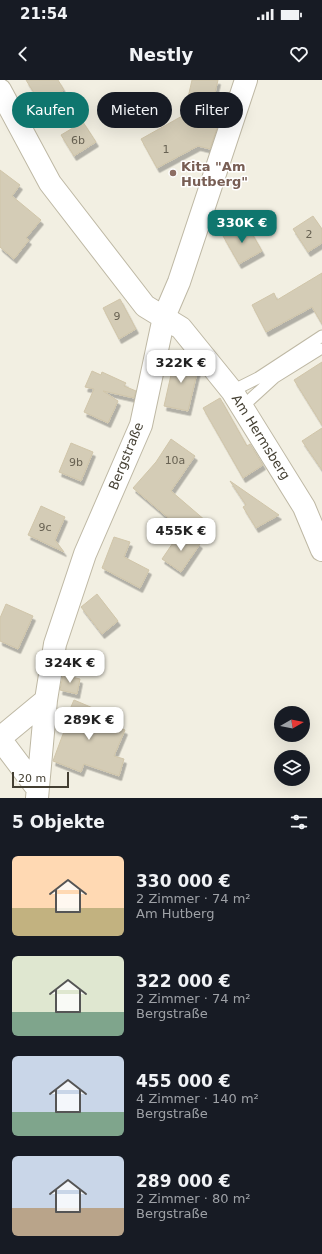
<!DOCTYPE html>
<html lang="de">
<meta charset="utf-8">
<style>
body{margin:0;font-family:"DejaVu Sans",sans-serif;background:#20242c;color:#f1f3f6;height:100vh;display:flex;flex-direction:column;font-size:15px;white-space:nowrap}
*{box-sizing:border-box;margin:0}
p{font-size:13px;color:#9ea1a6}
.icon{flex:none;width:22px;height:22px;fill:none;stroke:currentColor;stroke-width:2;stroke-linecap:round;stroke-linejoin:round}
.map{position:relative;height:718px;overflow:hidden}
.sheet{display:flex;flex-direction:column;background:#171b24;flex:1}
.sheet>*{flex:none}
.top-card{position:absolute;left:12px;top:12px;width:298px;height:36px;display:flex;gap:8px}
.needle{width:26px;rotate:81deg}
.buttons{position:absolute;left:274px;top:626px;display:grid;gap:8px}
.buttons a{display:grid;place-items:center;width:36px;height:36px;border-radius:50%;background:#171b24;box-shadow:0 4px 16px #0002;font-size:20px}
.scale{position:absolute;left:12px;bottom:10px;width:57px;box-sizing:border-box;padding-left:4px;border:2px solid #443f32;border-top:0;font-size:11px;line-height:14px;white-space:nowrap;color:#443f32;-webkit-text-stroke:3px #fff;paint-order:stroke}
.price{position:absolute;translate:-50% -34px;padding:0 9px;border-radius:8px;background:#fff;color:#222;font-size:13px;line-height:26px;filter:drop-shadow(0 1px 2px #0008)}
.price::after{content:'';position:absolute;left:50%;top:24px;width:12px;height:9px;margin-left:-6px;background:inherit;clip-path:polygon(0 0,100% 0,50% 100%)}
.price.active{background:#0f766e;color:#fff}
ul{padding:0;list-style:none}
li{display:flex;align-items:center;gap:12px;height:100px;padding:0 12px}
li span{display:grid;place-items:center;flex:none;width:112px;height:80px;border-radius:6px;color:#555}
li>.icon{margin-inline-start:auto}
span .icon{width:48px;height:48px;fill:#fffc;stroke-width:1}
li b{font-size:17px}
h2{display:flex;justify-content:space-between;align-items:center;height:48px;padding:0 12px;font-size:17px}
.pill{padding:0 14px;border-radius:18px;background:#171b24;box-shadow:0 4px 16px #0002;font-size:14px;line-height:36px}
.pill.active{background:#0f766e;color:#fff}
.status{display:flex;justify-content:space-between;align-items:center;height:28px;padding:0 20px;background:#171b24;direction:ltr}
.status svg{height:11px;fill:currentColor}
header{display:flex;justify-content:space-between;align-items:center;height:52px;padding:0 12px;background:#171b24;font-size:18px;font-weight:800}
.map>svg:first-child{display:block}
.building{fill:#d4ccb6;stroke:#d0c5a9;filter:url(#shadow)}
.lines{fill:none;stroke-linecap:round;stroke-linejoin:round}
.service-casing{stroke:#beb8a4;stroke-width:13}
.minor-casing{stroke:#beb8a4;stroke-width:24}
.service{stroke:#fff;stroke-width:11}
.minor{stroke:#fff;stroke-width:22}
.education-dot{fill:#8d6e63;stroke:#fff;stroke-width:1.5}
.labels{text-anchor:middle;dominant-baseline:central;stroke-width:3;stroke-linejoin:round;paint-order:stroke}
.number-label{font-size:11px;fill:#686253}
.education-label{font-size:13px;font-weight:bold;fill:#785e54;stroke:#fff;text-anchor:start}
.street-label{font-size:13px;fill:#443f32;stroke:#fff}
</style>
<div class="status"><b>21:54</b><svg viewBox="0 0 49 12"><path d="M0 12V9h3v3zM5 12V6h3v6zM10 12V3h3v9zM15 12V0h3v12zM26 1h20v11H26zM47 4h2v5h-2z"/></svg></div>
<header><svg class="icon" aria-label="back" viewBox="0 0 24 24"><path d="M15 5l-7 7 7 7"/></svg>Nestly<svg class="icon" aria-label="heart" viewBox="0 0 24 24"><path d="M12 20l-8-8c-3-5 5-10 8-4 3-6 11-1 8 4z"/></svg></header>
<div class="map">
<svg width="322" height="718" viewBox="0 0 322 718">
<defs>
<filter id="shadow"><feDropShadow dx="2.5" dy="4.5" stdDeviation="0" flood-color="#0004"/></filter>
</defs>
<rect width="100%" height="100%" fill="#f2efe2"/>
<!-- building -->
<path class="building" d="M26,0h32l6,10 -23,14z
M192,0h26l-9,39 10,3 -9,27 -12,-3 -41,22 -16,-29 43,-24z
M83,42l13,20 -22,14 -13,-21z
M0,90l20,15 -8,11 29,24 -15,18 3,2 -15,19 -14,-12z
M313,136l9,13v14l-14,9 -15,-23z
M246,143l16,28 -23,13 -16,-28z
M322,193v51l-10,-17 -46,25 -14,-27 22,-12 3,7z
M120,219l16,30 -17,10 -16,-31z
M175,277l17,4 6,8 -10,42 -24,-5z
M322,282v63l-28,-45z
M92,291l9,4 1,-3 24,11 -2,3 12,5 -2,7 -31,-7 15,10 -10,22 -24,-11 10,-23 -9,-2z
M220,318l27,48 3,-2 13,21 -20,13 -40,-70z
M322,348v42l-20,-29z
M171,359l24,17 -24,35 35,30 -14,17 -59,-50 23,-26z
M71,363l22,9 -12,29 -22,-9z
M230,401l49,34 -23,13 -13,-21 3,-2z
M41,426l24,11 -10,23 9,12 -36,-17z
M181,451l19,13 -19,28 -19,-13z
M114,457l16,5 -6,15 25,13 -9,18 -38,-20z
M97,514l21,27 -16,13 -21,-27z
M6,524l27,12 -15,33 -18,-8v-23z
M63,595l17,4 -3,15 -17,-4z
M74,620l26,11 -2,7 27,12 -11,26 10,3 -5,17 -35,-12 -3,8 -28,-11 13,-35 -3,-1z"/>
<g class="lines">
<!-- service casing -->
<g class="service-casing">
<path id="service" d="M232,311l26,-13 64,-42
M242,327l33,-30 45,-28"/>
</g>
<!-- minor casing -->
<g class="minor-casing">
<path id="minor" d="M0,10l50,93 95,123 36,22 51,63 72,116 18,43
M0,658l46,-38
M0,659l37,49
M37,718l9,-98 9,-56 30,-90 56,-129 23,-108 15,-35 67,-202"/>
</g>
<!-- service -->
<use href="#service" class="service"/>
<!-- minor -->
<use href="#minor" class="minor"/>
</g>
<!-- markers -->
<circle class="education-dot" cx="173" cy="93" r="4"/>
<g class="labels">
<!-- number labels -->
<g class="number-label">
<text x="78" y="60">6b</text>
<text x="166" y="69">1</text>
<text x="309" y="154">2</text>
<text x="117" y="236">9</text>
<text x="175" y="380">10a</text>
<text x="76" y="382">9b</text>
<text x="45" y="447">9c</text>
</g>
<!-- education labels -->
<g class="education-label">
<text x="181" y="86">Kita "Am<tspan x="181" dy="15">Hutberg"</tspan></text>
</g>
<!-- street labels -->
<g class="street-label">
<text transform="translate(261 357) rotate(58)">Am Hermsberg</text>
<text transform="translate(126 376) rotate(-68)">Bergstraße</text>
</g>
</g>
</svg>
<div class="buttons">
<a><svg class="needle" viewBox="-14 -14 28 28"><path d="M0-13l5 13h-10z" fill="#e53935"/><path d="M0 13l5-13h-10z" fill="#9ea1a6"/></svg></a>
<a><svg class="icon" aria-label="layers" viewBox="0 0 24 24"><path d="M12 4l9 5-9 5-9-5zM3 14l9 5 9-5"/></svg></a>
</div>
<div class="scale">20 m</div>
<b class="price active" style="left:242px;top:164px">330K €</b>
<b class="price" style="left:181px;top:304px">322K €</b>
<b class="price" style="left:181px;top:472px">455K €</b>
<b class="price" style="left:70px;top:604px">324K €</b>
<b class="price" style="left:89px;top:661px">289K €</b>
<div class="top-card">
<a class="pill active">Kaufen</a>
<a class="pill">Mieten</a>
<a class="pill">Filter</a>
</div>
</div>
<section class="sheet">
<h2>5 Objekte<svg class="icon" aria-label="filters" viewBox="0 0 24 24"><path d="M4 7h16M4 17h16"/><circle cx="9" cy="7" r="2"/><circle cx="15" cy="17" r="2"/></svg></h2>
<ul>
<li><span style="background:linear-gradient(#ffd9b3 65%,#c2b280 0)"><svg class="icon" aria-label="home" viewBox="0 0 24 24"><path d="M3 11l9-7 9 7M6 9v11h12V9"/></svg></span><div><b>330 000 €</b><p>2 Zimmer · 74 m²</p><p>Am Hutberg</p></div></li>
<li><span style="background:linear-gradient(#dfe7d0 70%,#7fa58c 0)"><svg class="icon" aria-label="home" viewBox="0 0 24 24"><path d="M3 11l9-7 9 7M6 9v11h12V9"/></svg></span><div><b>322 000 €</b><p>2 Zimmer · 74 m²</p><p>Bergstraße</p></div></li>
<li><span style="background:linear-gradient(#c9d6e8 70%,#7fa58c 0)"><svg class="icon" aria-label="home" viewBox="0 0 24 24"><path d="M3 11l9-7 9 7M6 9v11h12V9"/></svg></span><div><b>455 000 €</b><p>4 Zimmer · 140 m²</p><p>Bergstraße</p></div></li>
<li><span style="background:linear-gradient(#c9d6e8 65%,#b9a48a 0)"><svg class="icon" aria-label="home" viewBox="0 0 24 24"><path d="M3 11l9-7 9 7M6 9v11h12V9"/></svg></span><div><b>289 000 €</b><p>2 Zimmer · 80 m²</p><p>Bergstraße</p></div></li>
</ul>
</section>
